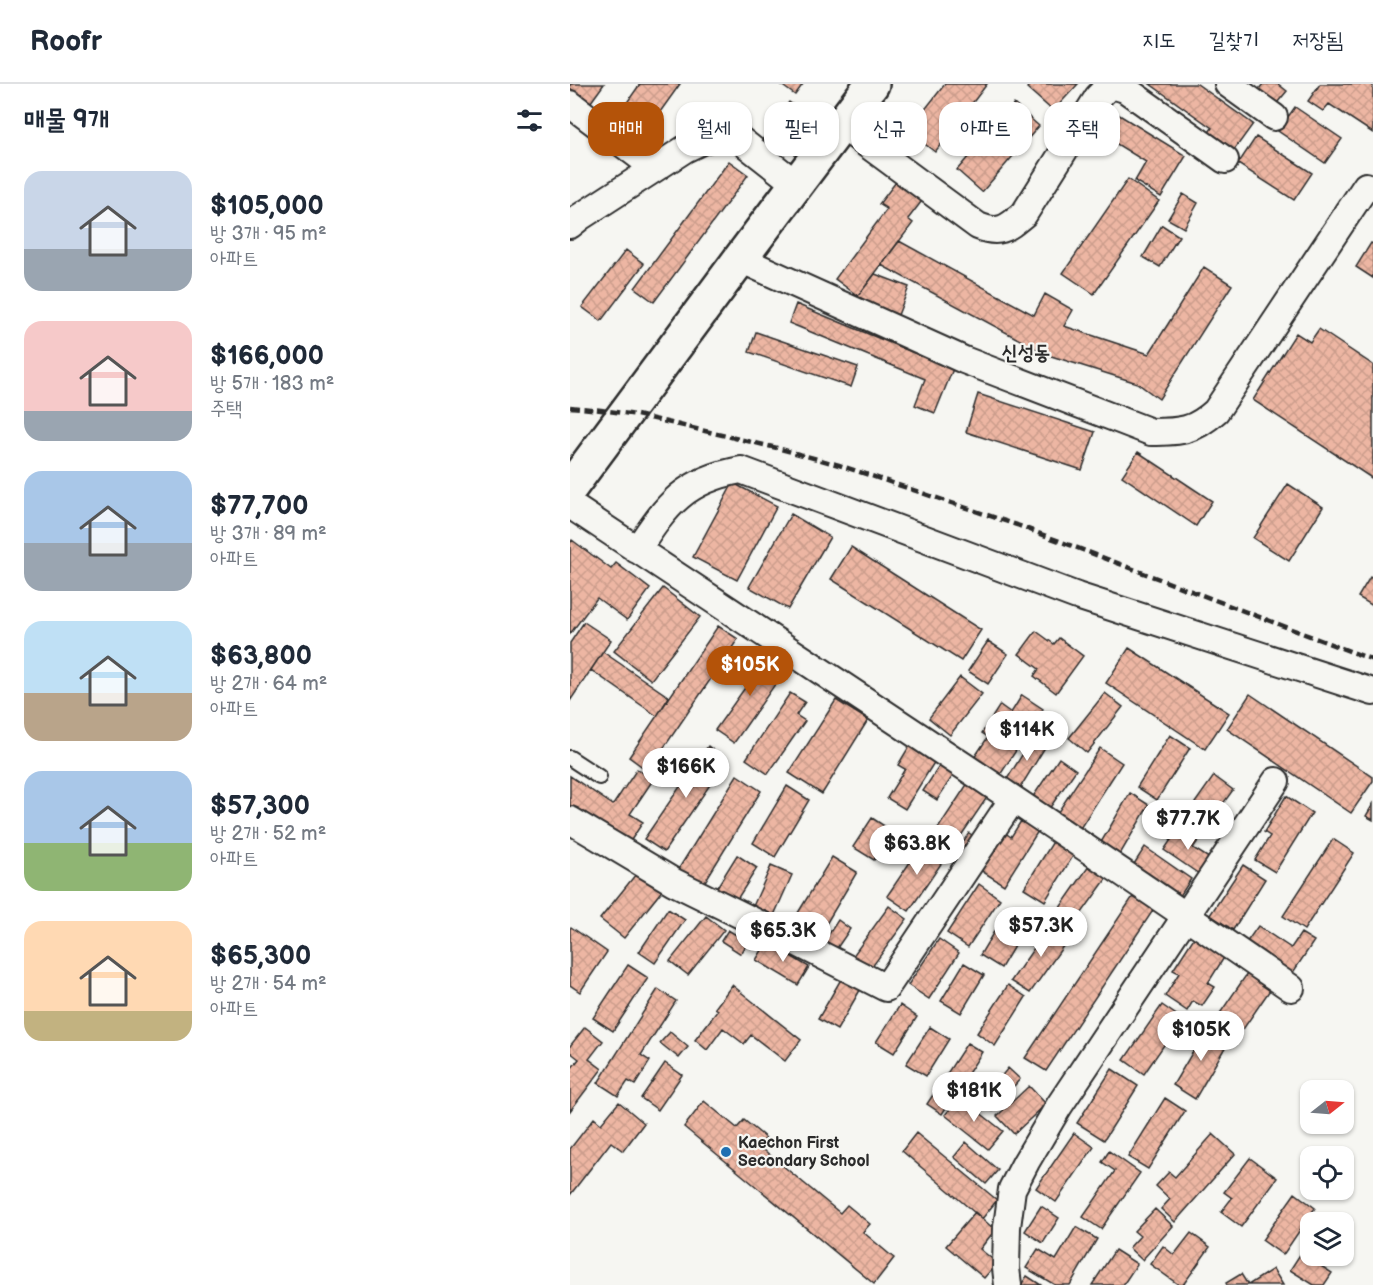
<!DOCTYPE html>
<html lang="ko">
<meta charset="utf-8">
<style>
body{margin:0;font-family:"Balsamiq Sans","Poor Story",sans-serif;background:#f6f6f7;color:#1f2937;height:100vh;display:flex;flex-direction:column;font-size:22px;white-space:nowrap}
*{box-sizing:border-box;margin:0}
p{font-size:20px;color:#747a83}
.icon{flex:none;width:33px;height:33px;fill:none;stroke:currentColor;stroke-width:2;stroke-linecap:round;stroke-linejoin:round}
.map{position:relative;flex:1;overflow:hidden}
.details{display:flex;flex-direction:column;background:#fff;width:570px}
.details>*{flex:none}
.guide{position:absolute;left:18px;top:18px;width:570px;height:54px;display:flex;gap:12px}
.needle{width:39px;rotate:73deg}
.fabs{position:absolute;left:730px;top:996px;display:grid;gap:12px}
.fabs a{display:grid;place-items:center;width:54px;height:54px;border-radius:12px;background:#fff;box-shadow:0 2px 4px #0004;font-size:30px}
.price{position:absolute;translate:-50% -51px;padding:0 14px;border-radius:21px;background:#fff;color:#222;font-size:20px;line-height:39px;filter:drop-shadow(0 2px 3px #0008)}
.price::after{content:'';position:absolute;left:50%;top:36px;width:18px;height:14px;margin-left:-9px;background:inherit;clip-path:polygon(0 0,100% 0,50% 100%)}
.price.current{background:#b45309;color:#fff}
ul{padding:0;list-style:none}
li{display:flex;align-items:center;gap:18px;height:150px;padding:0 24px}
li span{display:grid;place-items:center;flex:none;width:168px;height:120px;border-radius:18px;color:#555}
li>.icon{margin-inline-start:auto}
span .icon{width:72px;height:72px;fill:#fffc;stroke-width:1}
li b{font-size:26px}
h2{display:flex;justify-content:space-between;align-items:center;height:72px;padding:0 24px;font-size:26px}
.chip{padding:0 21px;border-radius:18px;background:#fff;box-shadow:0 2px 4px #0004;font-size:21px;line-height:54px}
.chip.current{background:#b45309;color:#fff}
header{display:flex;align-items:center;gap:36px;box-sizing:border-box;height:84px;padding:0 30px;background:#fff;border-bottom:2px solid #e0e1e3}
header strong{font-size:28px}
nav{display:flex;gap:33px;margin-inline-start:auto;font-size:21px}
main{display:flex;flex:1;min-height:0}
.map>svg:first-child{display:block}
.building{fill:url(#building-cross-hatch);stroke:#2b2b2b;stroke-width:1.5}
.lines{fill:none;stroke-linecap:round;stroke-linejoin:round}
.lane-casing{stroke:#2b2b2b;stroke-width:18}
.street-casing{stroke:#2b2b2b;stroke-width:30}
.secondary-casing{stroke:#2b2b2b;stroke-width:38}
.lane{stroke:#f6f6f2;stroke-width:14}
.street{stroke:#f6f6f2;stroke-width:26}
.secondary{stroke:#f6f6f2;stroke-width:33}
.rail{stroke:#2b2b2b;stroke-width:4.5;stroke-dasharray:9 4.5;stroke-linecap:butt}
.poi-dot{fill:#1f6fb2;stroke:#f6f6f2;stroke-width:2}
.labels{text-anchor:middle;dominant-baseline:central;stroke-width:4.5;stroke-linejoin:round;paint-order:stroke}
.poi-label{font-size:16px;font-weight:bold;fill:#2b2b2b;stroke:#f6f6f2;text-anchor:start}
.quarter-label{font-size:20px;font-weight:bold;fill:#2b2b2b;stroke:#f6f6f2}
</style>
<header>
<strong>Roofr</strong>
<nav><a>지도</a><a>길찾기</a><a>저장됨</a></nav>
</header>
<main>
<section class="details">
<h2>매물 9개<svg class="icon" aria-label="filters" viewBox="0 0 24 24"><path d="M4 7h16M4 17h16"/><circle cx="9" cy="7" r="2"/><circle cx="15" cy="17" r="2"/></svg></h2>
<ul>
<li><span style="background:linear-gradient(#c9d6e8 65%,#9aa5b1 0)"><svg class="icon" aria-label="home" viewBox="0 0 24 24"><path d="M3 11l9-7 9 7M6 9v11h12V9"/></svg></span><div><b>$105,000</b><p>방 3개 · 95 m²</p><p>아파트</p></div></li>
<li><span style="background:linear-gradient(#f6c9c9 75%,#9aa5b1 0)"><svg class="icon" aria-label="home" viewBox="0 0 24 24"><path d="M3 11l9-7 9 7M6 9v11h12V9"/></svg></span><div><b>$166,000</b><p>방 5개 · 183 m²</p><p>주택</p></div></li>
<li><span style="background:linear-gradient(#a9c7e8 60%,#9aa5b1 0)"><svg class="icon" aria-label="home" viewBox="0 0 24 24"><path d="M3 11l9-7 9 7M6 9v11h12V9"/></svg></span><div><b>$77,700</b><p>방 3개 · 89 m²</p><p>아파트</p></div></li>
<li><span style="background:linear-gradient(#bfe0f5 60%,#b9a48a 0)"><svg class="icon" aria-label="home" viewBox="0 0 24 24"><path d="M3 11l9-7 9 7M6 9v11h12V9"/></svg></span><div><b>$63,800</b><p>방 2개 · 64 m²</p><p>아파트</p></div></li>
<li><span style="background:linear-gradient(#a9c7e8 60%,#8fb573 0)"><svg class="icon" aria-label="home" viewBox="0 0 24 24"><path d="M3 11l9-7 9 7M6 9v11h12V9"/></svg></span><div><b>$57,300</b><p>방 2개 · 52 m²</p><p>아파트</p></div></li>
<li><span style="background:linear-gradient(#ffd9b3 75%,#c2b280 0)"><svg class="icon" aria-label="home" viewBox="0 0 24 24"><path d="M3 11l9-7 9 7M6 9v11h12V9"/></svg></span><div><b>$65,300</b><p>방 2개 · 54 m²</p><p>아파트</p></div></li>
</ul>
</section>
<div class="map">
<svg width="803" height="1201" viewBox="0 0 803 1201">
<defs>
<pattern id="building-cross-hatch" width="8" height="8" patternUnits="userSpaceOnUse" patternTransform="scale(1.5)"><rect width="8" height="8" fill="#edb6a3"/><path d="M0 0l8 8M0 8l8-8" fill="none" stroke="#cb9d8c"/></pattern>
</defs>
<rect width="100%" height="100%" fill="#f6f6f2"/>
<filter id="ink" filterUnits="userSpaceOnUse"><feTurbulence type="fractalNoise" baseFrequency=".0167" numOctaves="2"/><feDisplacementMap in="SourceGraphic" scale="12" xChannelSelector="R" yChannelSelector="G"/><feConvolveMatrix kernelMatrix="1 2 1 2 8 2 1 2 1" color-interpolation-filters="sRGB"/></filter>
<g filter="url(#ink)">
<!-- building -->
<path class="building" d="M0,0h34l-13,18 -21,-14z
M70,0h40l-40,56 -26,-19z
M210,0h23l-8,11z
M375,0h42l-52,68 -27,-21z
M460,0h48l-25,27 -26,-23z
M580,0h47l56,40 -21,29 -25,-18 5,-7z
M693,0h15l9,7 -15,18 -17,-15z
M750,0h53v49l-44,-29 -6,7 -15,-10z
M219,18l11,8 -26,37 -11,-8z
M444,20l25,22 -57,66 -25,-22z
M725,23l47,32 -17,24 -47,-32z
M538,24l78,48 -25,41 -26,-16 11,-19 -52,-32z
M686,53l56,36 -18,27 -56,-36z
M159,77l19,14 -94,127 -19,-14z
M329,94l26,19 -17,22 5,4 -55,73 -23,-17 52,-70 -8,-5z
M558,95l31,22 -65,93 -31,-21z
M613,110l15,9 -14,25 -16,-9z
M592,141l17,11 -19,31 -17,-10z
M329,157l135,74 11,-21 28,16 -9,16 85,28 55,-87 28,18 -73,114 -22,-16 -89,-28 -167,-90z
M801,159l2,1v34l-17,-11z
M56,166l18,14 -43,57 -19,-14z
M305,190l34,13 -11,28 -44,-17 2,-4 2,2z
M226,220l157,65 -18,44 -20,-8 10,-26 -136,-56z
M749,245l54,36v114l-120,-79 43,-67 14,9z
M186,248l102,35 -7,20 -102,-35z
M408,310l117,38 -13,38 -116,-38z
M568,368l74,49 -16,25 -74,-50z
M163,399l44,23 -40,74 -44,-23z
M718,400l35,23 -34,54 -36,-23z
M221,430l39,23 -42,72 -39,-22z
M2,456l39,29 5,-6 34,26 -23,31 -30,-22 -27,36v-91z
M281,463l130,83 -20,31 -130,-82z
M800,493l3,2v27l-15,-9z
M93,504l37,29 -49,63 -37,-29z
M14,538l27,18 -41,61v-58z
M148,542l20,13 -90,132 -19,-14z
M466,547l18,13 5,-6 24,18 -27,37 -22,-17 5,-7 -20,-15z
M418,557l20,13 -20,30 -20,-13z
M559,564l100,65 -24,36 -99,-66z
M33,568l66,45 -12,19 -66,-46z
M192,570l23,16 -51,73 -19,-13 32,-45 -5,-4z
M390,593l22,17 -32,41 -21,-17z
M220,609l15,9 -9,13 9,6 -37,53 -22,-15z
M535,609l18,14 -36,46 -18,-15z
M680,610l123,83v4l-22,32 -124,-84z
M452,611l21,14 -43,66 -26,-17 14,-21 -6,-4 18,-28 11,8z
M266,616l32,20 -46,74 -33,-21z
M600,651l20,13 -33,52 -20,-13z
M464,652l13,8 -27,44 -13,-9z
M340,661l25,16 -30,48 -18,-11 18,-29 -7,-4z
M138,662l19,14 -63,92 -20,-13z
M530,664l22,15 -43,67 -23,-15z
M489,674l17,12 -27,39 -17,-11z
M370,681l14,9 -17,26 -14,-9z
M67,685l16,11 -23,34 13,8 -17,26 -56,-37v-35l43,29z
M167,691l24,16 -60,97 -25,-15z
M644,692l19,14 -30,41 -18,-14z
M398,699l20,13 -36,53 -19,-13z
M217,702l22,14 -34,57 -22,-14z
M560,709l19,12 -30,51 -19,-12z
M716,712l26,17 -37,59 -20,-12 15,-24 -6,-4z
M803,720v16l-7,-4z
M302,734l20,13 -18,29 -21,-13z
M451,737l17,10 -34,54 -24,-15 24,-38 7,5z
M611,741l19,13 -7,10 19,12 -10,16 -38,-26z
M399,749l9,6 -17,25 -9,-6z
M763,755l21,14 -50,77 -21,-14z
M355,756l22,15 -38,56 -22,-15z
M484,756l21,13 -30,48 -21,-13z
M575,763l46,32 -13,20 -46,-32z
M167,771l20,13 -23,36 -20,-12z
M262,773l25,15 -41,69 -26,-15z
M673,781l22,14 -32,51 -23,-15z
M201,782l21,9 -21,47 -21,-9z
M519,782l18,12 -33,46 -17,-12z
M70,785l24,19 -40,50 -24,-19z
M409,800l21,15 -32,48 -21,-14z
M564,811l20,14 -108,162 -21,-13z
M319,822l18,13 -38,52 -17,-14z
M98,825l17,11 -30,43 -16,-11z
M435,829l21,13 -25,42 -21,-13z
M136,832l18,14 -36,45 -18,-14z
M268,836l12,9 -17,25 -12,-8z
M482,838l19,13 -41,58 -19,-12z
M688,842l33,22 10,-15 13,8 -22,33 -46,-31z
M1,843l36,25 -27,40 -10,-7v-56z
M158,846l20,12 -7,12 -20,-13z
M625,852l30,20 -17,27 7,4 -13,19 -9,-5 -6,10 -22,-15 14,-23 -6,-3z
M369,855l20,14 -30,46 -21,-14z
M197,858l42,25 -11,18 -42,-25z
M394,879l20,12 -23,38 -20,-12z
M58,881l20,13 -35,53 -20,-13z
M679,887l23,16 -35,51 -23,-16z
M274,890l19,11 -26,45 -19,-11z
M162,901l69,55 -16,21 -34,-26 -7,9 -21,-16 -16,22 -12,-10 23,-30 -3,-2z
M438,901l18,12 -31,49 -18,-13z
M88,905l18,12 -35,54 9,6 -15,24 -7,-4 -10,15 -20,-13z
M330,921l17,12 -23,36 -18,-11z
M592,921l20,14 -38,55 -20,-14z
M638,942l22,13 -35,60 -22,-14z
M15,943l18,14 -14,18 13,10 -32,42v-41l9,-11 -9,-7v-6z
M360,943l19,12 -23,37 -20,-12z
M100,948l18,15 -9,11 -19,-15z
M397,959l15,9 -40,62 -15,-10z
M95,979l17,12 -24,35 -17,-12z
M438,984l12,11 -27,32 -12,-10z
M542,985l26,17 -34,54 -27,-17z
M459,1002l17,18 -32,30 -17,-18z
M390,1013l43,34 -15,18 -43,-34z
M595,1014l20,13 -37,58 -20,-12z
M134,1017l33,27 7,-8 22,18 -7,8 81,67 7,-8 23,19 -7,8 31,26 -20,26 -190,-157z
M49,1018l25,21 -21,28 -12,-9 -41,53v-46l24,-31 7,6z
M346,1049l81,67 -15,19 -80,-68z
M504,1049l20,14 -38,55 -20,-14z
M643,1050l22,20 -60,68 -14,-13 9,-10 -14,-13 13,-14 6,5z
M396,1058l32,28 -12,14 -32,-27z
M539,1067l31,22 -39,56 -18,-12 32,-46 -13,-9z
M680,1074l27,20 -36,49 -20,-15 11,-14 -8,-6z
M725,1109l20,15 -32,47 -21,-15z
M471,1122l18,12 -16,25 -18,-12z
M585,1125l18,17 -31,34 -13,-12 11,-12 -6,-5z
M405,1128l20,18 -15,19 17,14 -13,15 -38,-32z
M506,1143l21,12 -27,46h-15l-29,-17 12,-19 18,11z
M621,1149l19,14 -27,38h-4l-29,-21 13,-18 11,9z
M545,1166l22,14 -14,21h-31z
M731,1169l31,20 -8,12h-10l-24,-15z
M703,1185l10,16h-35z
M671,1190l7,11h-21l-1,-2z
M457,1192l14,9h-20z"/>
<g class="lines">
<!-- lane casing -->
<g class="lane-casing">
<path id="lane" d="M0,674l29,19"/>
</g>
<!-- street casing -->
<g class="street-casing">
<path id="street" d="M658,0l46,33
M0,20l85,64
M271,41l137,101c22,9 29,2 46,-12l74,-117 7,-7 7,-5 13,4 100,71
M0,141l10,-8 105,-68 21,-10 16,-3 17,3 57,45
M170,175l224,101 187,72c30,0 43,-1 65,-21l150,-225
M0,421c241,160 483,318 721,483
M67,466c30,-46 48,-70 104,-80l336,126 296,96
M0,736l104,62 116,57 96,49 127,-189
M438,1201l-2,-17 1,-41 5,-38 14,-27 33,-56 217,-325"/>
</g>
<!-- secondary casing -->
<g class="secondary-casing">
<path id="secondary" d="M0,404l170,-229 132,-175"/>
</g>
<!-- lane -->
<use href="#lane" class="lane"/>
<!-- street -->
<use href="#street" class="street"/>
<!-- secondary -->
<use href="#secondary" class="secondary"/>
<!-- rail -->
<path class="rail" d="M0,323l31,3 36,5 140,33 62,17 178,60 356,135"/>
</g>
</g>
<!-- markers -->
<circle class="poi-dot" cx="156" cy="1068" r="6"/>
<g class="labels">
<!-- poi labels -->
<g class="poi-label">
<text x="168" y="1059">Kaechon First<tspan x="168" dy="18">Secondary School</tspan></text>
</g>
<!-- quarter labels -->
<g class="quarter-label">
<text x="456" y="269">신성동</text>
</g>
</g>
</svg>
<div class="fabs">
<a><svg class="needle" viewBox="-14 -14 28 28"><path d="M0-13l5 13h-10z" fill="#e53935"/><path d="M0 13l5-13h-10z" fill="#747a83"/></svg></a>
<a><svg class="icon" aria-label="locate" viewBox="0 0 24 24"><circle cx="12" cy="12" r="6"/><path d="M12 2v4M12 18v4M2 12h4M18 12h4"/></svg></a>
<a><svg class="icon" aria-label="layers" viewBox="0 0 24 24"><path d="M12 4l9 5-9 5-9-5zM3 14l9 5 9-5"/></svg></a>
</div>
<b class="price current" style="left:180px;top:613px">$105K</b>
<b class="price" style="left:457px;top:678px">$114K</b>
<b class="price" style="left:116px;top:715px">$166K</b>
<b class="price" style="left:618px;top:767px">$77.7K</b>
<b class="price" style="left:347px;top:792px">$63.8K</b>
<b class="price" style="left:471px;top:874px">$57.3K</b>
<b class="price" style="left:213px;top:879px">$65.3K</b>
<b class="price" style="left:631px;top:978px">$105K</b>
<b class="price" style="left:404px;top:1039px">$181K</b>
<div class="guide">
<a class="chip current">매매</a>
<a class="chip">월세</a>
<a class="chip">필터</a>
<a class="chip">신규</a>
<a class="chip">아파트</a>
<a class="chip">주택</a>
</div>
</div>
</main>
